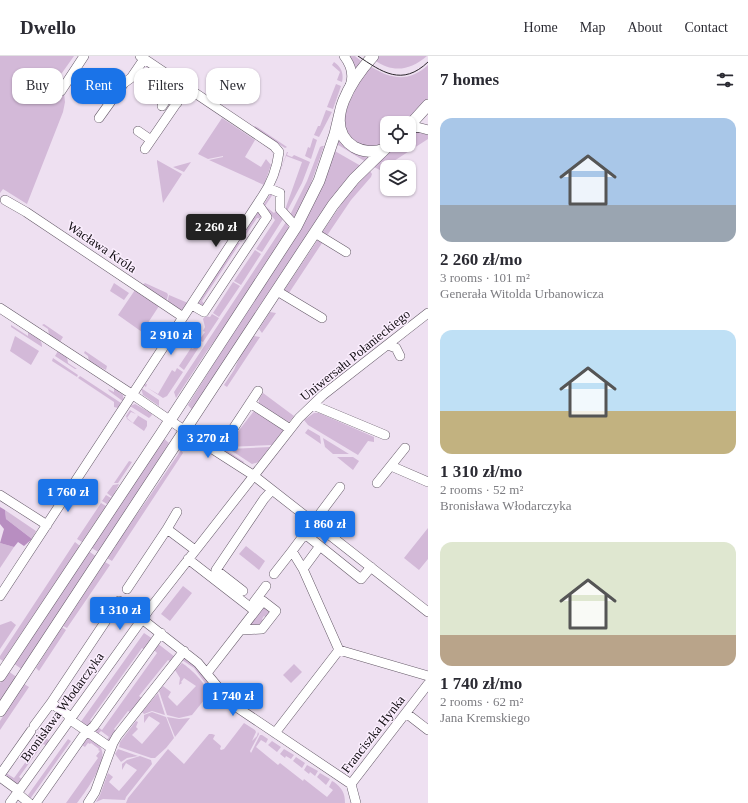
<!DOCTYPE html>
<meta charset="utf-8">
<style>
body{margin:0;font-family:"Times New Roman",serif;background:#f2f2f3;color:#2b2b33;height:100vh;display:flex;flex-direction:column;font-size:15px;white-space:nowrap}
*{box-sizing:border-box;margin:0}
p{font-size:13px;color:#7c7c81}
.icon{flex:none;width:22px;height:22px;fill:none;stroke:currentColor;stroke-width:2;stroke-linecap:round;stroke-linejoin:round}
.map{position:relative;flex:1;overflow:hidden}
.panel{display:flex;flex-direction:column;background:#fff;width:320px}
.panel>*{flex:none}
.banner{position:absolute;left:12px;top:12px;width:356px;height:36px;display:flex;gap:8px}
.controls{position:absolute;left:380px;top:60px;display:grid;gap:8px}
.controls a{display:grid;place-items:center;width:36px;height:36px;border-radius:8px;background:#fff;box-shadow:0 1px 3px #0004;font-size:20px}
.price{position:absolute;translate:-50% -34px;padding:0 9px;border-radius:4px;background:#1a73e8;color:#fff;font-size:13px;line-height:26px;filter:drop-shadow(0 1px 2px #0008)}
.price::after{content:'';position:absolute;left:50%;top:24px;width:12px;height:9px;margin-left:-6px;background:inherit;clip-path:polygon(0 0,100% 0,50% 100%)}
.price.on{background:#222;color:#fff}
ul{padding:0;list-style:none}
li{display:grid;align-content:center;gap:8px;height:212px;padding:0 12px}
li span{display:grid;place-items:center;height:124px;border-radius:12px;color:#555}
li>.icon{margin-inline-start:auto}
span .icon{width:72px;height:72px;fill:#fffc;stroke-width:1}
li b{font-size:17px}
h2{display:flex;justify-content:space-between;align-items:center;height:48px;padding:0 12px;font-size:17px}
.pill{padding:0 14px;border-radius:12px;background:#fff;box-shadow:0 1px 3px #0004;font-size:14px;line-height:36px}
.pill.on{background:#1a73e8;color:#fff}
header{display:flex;align-items:center;gap:24px;box-sizing:border-box;height:56px;padding:0 20px;background:#fff;border-bottom:1px solid #e1e1e2}
header strong{font-size:19px}
nav{display:flex;gap:22px;margin-inline-start:auto;font-size:14px}
main{display:flex;flex:1;min-height:0}
.map>svg:first-child{display:block}
.green{fill:#d3b9d8}
.forest{fill:#b88ec1}
.lines{fill:none;stroke-linecap:round;stroke-linejoin:round}
.minor-casing{stroke:#645967;stroke-width:10}
.major-casing{stroke:#645967;stroke-width:12}
.minor{stroke:#fff;stroke-width:9}
.major{stroke:#fff;stroke-width:11}
.tram{stroke:#2b262c;stroke-width:1}
.labels{text-anchor:middle;dominant-baseline:central;stroke-width:3;stroke-linejoin:round;paint-order:stroke}
.street-label{font-size:13px;fill:#100c11;stroke:#fbeefe}
</style>
<header>
<strong>Dwello</strong>
<nav><a>Home</a><a>Map</a><a>About</a><a>Contact</a></nav>
</header>
<main>
<div class="map">
<svg width="428" height="747" viewBox="0 0 428 747">
<rect width="100%" height="100%" fill="#eee0f1"/>
<!-- green -->
<path class="green" d="M0,0h74l-17,24 3,10 4,3 1,9 -2,10 -36,92 -24,-15 -3,4z
M349,0h6l6,5 -5,7z
M378,0h49c-18,15 -34,17 -53,4z
M334,6c7,5 10,11 8,20l-5,-2 3,-8 -8,-7z
M428,9v34l-23,24h-18v18c-7,5 -17,8 -26,5 -36,-14 -3,-61 9,-80 20,13 39,17 58,-1z
M336,28l5,2 -8,23 -6,-2z
M326,54l6,2 -13,25 -5,-2 4,-9h2z
M222,62l33,22 -10,17 16,10 5,-8 5,6 -7,20 -55,-25 14,-3v-1l-15,3 -10,-5z
M254,70l3,1 30,20 -2,1 -29,-18 -2,-2z
M414,77h6l8,2v4l-48,31 -6,-3 22,-22h13v-11z
M337,81l34,18 -5,7 -31,-19z
M313,82l4,2 -6,19 -6,-3 3,-9 2,1z
M322,90h2l-16,46 -14,27 -5,-2 18,-36 13,-34z
M333,94l28,16 -167,246 -6,-7 35,-56z
M287,96h1l-1,3 5,2 2,-2 16,7 -8,21 -16,30 -2,-3 2,-3 16,-45 -16,-6 -12,32z
M157,104l25,14 -19,29 -6,-41z
M191,106l-7,10 -11,-5z
M370,115l2,3 -1,3 -20,23 -25,37 -5,-3 28,-41z
M271,137l2,1 -8,12 9,7 2,-2 7,8 -21,33 -6,-3 19,-29 -12,-14z
M260,156l2,7 -5,-1 -16,24 -3,-2 18,-27z
M286,166l3,6 -50,76 -8,15 -24,32 -31,47 -2,-6z
M319,182l5,2 -37,56 -4,-4z
M237,186l3,1 -38,58 3,4 -2,2 -5,-3z
M255,194l6,4 -20,31 -7,-4z
M233,226l7,4 -21,31 -6,-4z
M114,227l15,10 -5,7 -14,-9z
M145,227l22,10 1,2 -2,8 -26,-16z
M135,234l24,16 -17,26 -24,-17z
M169,239l19,8 -6,8 -15,-7z
M270,256l6,1 -14,20 -3,-4z
M212,258l7,4 -16,24 -4,-2 6,-8 -2,-1 2,-4 -2,-8 2,-3 5,1z
M44,268l19,13 -3,5 -11,-7 -1,-6 -6,-4z
M11,269l17,11v-5c6,4 15,8 14,16l-31,-20z
M15,280l24,15 -8,14 -21,-14z
M254,280l6,1 -33,50 -3,-2 10,-15 7,-16z
M198,286l3,2 -17,26 -5,-4 12,-18 2,1z
M58,295l9,6 1,6 9,6h-2l-20,-13z
M85,295l22,15 -1,4 -17,-8 -1,-6 -4,-3z
M53,302l25,17 -1,2 -25,-16z
M177,312l6,4 -16,24 -4,2 -20,-13 4,-1 -1,3 12,7 14,-24 3,2z
M80,320l41,27 -3,5 -4,-1v-5l-36,-24z
M114,332l9,7 1,7 -15,-11 -1,-2 6,3z
M141,332l18,12v6l-16,-11z
M263,337l31,23 -5,6 -30,-17v-6z
M135,348l16,9 1,2 -3,3 -19,-12z
M130,354l6,4 -5,-2 -4,6 6,5 5,-7 -1,-1 10,6v5l-3,5 -17,-12 -1,-3z
M254,355l30,19 -12,15 -46,2z
M314,357h5l55,24v5l-6,-1 -10,14 -50,-30 -4,-5z
M308,373l12,7 1,8 -16,-11z
M201,378h1l42,28 -1,2 -44,-28z
M163,382l6,5 -69,110 -10,-6z
M323,382l26,16h-16l-8,-7z
M270,391l-11,15 -7,2 -23,-15z
M181,394l2,3 -71,108 -5,-3 9,-12 -1,-1 32,-45z
M337,401h16l6,4 -6,9z
M129,405l3,1 -14,21h-4z
M119,428l-9,18h-1l-2,2 -5,-3 4,-6 5,3 1,-1 -5,-4 6,-8z
M101,447l5,3 -24,36 -5,-3z
M5,454l31,21 -4,8 -26,-20z
M428,472v31l-9,11 -15,-12z
M75,486l5,4 -77,115 -3,-2v-3z
M0,487l14,4 -14,21z
M246,490l19,15 -6,9 -20,-16z
M87,494l10,7 -74,113 -10,-7z
M105,506l5,3 -43,63 -4,-2z
M183,530l9,7 -22,28 -9,-7z
M266,552l4,5 -4,4 -2,-1 -2,3 1,1 -2,6h-10v-3l11,-14z
M11,565l5,4 -16,24v-24z
M62,571l4,3 -27,41 -3,-3z
M144,577l9,6 -8,11 -3,-2 -52,72 3,3 -5,3 -8,-3z
M157,587l18,14 -4,5 -3,-2 -29,36 4,3 -11,14 -4,-2 -14,18 3,3 -8,9h-3l3,-4 -8,-6 -4,4 -1,-4 2,-4 4,3 55,-77 -4,-4z
M186,601l10,9 18,22 -3,3 -17,-23 -12,-8z
M182,607c9,6 24,20 27,31l-17,21 -13,3 -12,-3 -8,-24 4,-5 8,6 -3,5 9,9 19,-20 -12,-8 -3,4 1,1 -3,2 1,-7 -5,-8z
M294,608l8,8 -11,11 -8,-8z
M8,615l10,7 -18,26v-21z
M24,628l5,3 -29,43v-9z
M158,637l7,22 -13,-4 -8,3 -2,-2z
M152,656l14,5 8,21 -8,10 -11,10h-4l-32,-11 1,-5 16,-21 2,1 -2,5 2,2 -6,6 10,9 18,-21 -11,-7 -5,7v-8z
M167,661l12,2 11,-1 -15,19z
M244,667l11,7 1,2 -4,9 5,-5 1,-4 1,2 -9,17 1,2 9,-18h2l6,4 -2,4 -5,-3 -5,7 22,18 2,-2 23,18 1,-2 23,18 6,-7 -4,-3 3,-6 2,1c8,6 11,11 11,21h-219l2,-5 40,-49 16,15 25,-30h3l3,1 -2,4 8,7 -1,3 1,1 3,-1z
M37,676l13,9 -3,5 -4,-2 -24,33 4,3 -3,4 -7,-1 -7,-6v-4l8,5 29,-40z
M88,682c5,3 13,7 14,13 4,12 -17,42 -25,52h-11l32,-45 -2,-2 4,-5 -2,-1 1,-1 -8,-6 -1,1 -2,-1 -3,4 -3,-2 4,-6z
M68,683l3,2 -41,58 -2,-4z
M272,685l9,6 -4,5 -9,-7z
M118,693l20,7 -11,2 -6,4 -6,-8z
M284,693l10,6 -3,4 -5,-3 -1,2 -5,-4z
M140,700l11,4 1,4 -26,33 -1,3 -22,-1 -7,3 4,-7 8,-22 5,4 -4,5 10,9 18,-21 -11,-7 -4,7v-6l5,-4z
M296,701l9,6 -3,5 -9,-7z
M307,709l11,6 -3,5 -5,-4 -1,2 -5,-4z
M320,717l10,6 -4,6 -9,-8z"/>
<!-- forest -->
<path class="forest" d="M0,451l5,3 1,9 26,20 -8,7 -6,-4 -4,5 -14,-4 4,-14 -4,-5z"/>
<g class="lines">
<!-- minor casing -->
<g class="minor-casing">
<path id="minor" d="M344,0c7,9 10,19 6,30
M61,35l23,-35
M162,50l6,-9 9,6
M99,62l25,-35 7,-5 13,-19
M409,73l8,-2 11,3
M138,75l13,9
M145,93l42,-61
M268,132l12,5v16l16,18
M5,144l21,12 157,105
M315,177l31,19
M277,235l45,27
M192,249l12,7 63,-95 -9,-13
M0,252l133,87 67,46 53,34 175,137
M388,289l8,3 4,8
M250,347l40,26
M313,349l72,30
M227,382l31,-47
M391,410l37,16
M377,427l28,-35
M0,439l47,30
M167,473l10,-17
M305,478l56,45 10,-12
M320,490l-17,23 -11,-18 48,-64
M188,503l67,52
M303,513l36,81
M274,518l18,-23
M127,533l40,-60 28,21
M243,535l-27,-21 48,-71 8,-9
M0,540l262,-399c9,-13 15,-29 17,-45l-5,-6 -134,-90
M252,553l2,-7 12,-16
M207,617l56,-72 13,10 -14,18 -21,1
M406,657l22,17
M71,661l-20,-14 68,-102 79,62 34,41 119,80
M69,663l42,29
M34,670l17,-23
M275,677l64,-83 89,26
M0,719l31,-44
M0,721l19,14
M17,737l12,10
M10,747l138,-192 151,-193 24,-23 105,-82
M36,747l47,-67 11,-10 67,-93
M88,747l7,-11 18,-49 4,-7 67,-85
M356,747l-5,-19 77,-100"/>
</g>
<!-- major casing -->
<g class="major-casing">
<path id="major" d="M373,0c-18,20 -54,69 -19,91 9,5 21,6 30,2
M409,70l19,-21
M0,620l161,-242 135,-207 23,-46 16,-47 5,-21
M0,655l333,-506 21,-26 34,-33"/>
</g>
<!-- minor -->
<use href="#minor" class="minor"/>
<!-- major -->
<use href="#major" class="major"/>
<!-- tram -->
<path class="tram" d="M358,0c24,16 44,31 70,6"/>
</g>
<g class="labels">
<!-- street labels -->
<g class="street-label">
<text transform="translate(102 191) rotate(34)">Wacława Króla</text>
<text transform="translate(355 299) rotate(-39)">Uniwersału Połanieckiego</text>
<text transform="translate(62 651) rotate(-54)">Bronisława Włodarczyka</text>
<text transform="translate(373 678) rotate(-52)">Franciszka Hynka</text>
</g>
</g>
</svg>
<div class="controls">
<a><svg class="icon" aria-label="locate" viewBox="0 0 24 24"><circle cx="12" cy="12" r="6"/><path d="M12 2v4M12 18v4M2 12h4M18 12h4"/></svg></a>
<a><svg class="icon" aria-label="layers" viewBox="0 0 24 24"><path d="M12 4l9 5-9 5-9-5zM3 14l9 5 9-5"/></svg></a>
</div>
<b class="price on" style="left:216px;top:192px">2 260 zł</b>
<b class="price" style="left:171px;top:300px">2 910 zł</b>
<b class="price" style="left:208px;top:403px">3 270 zł</b>
<b class="price" style="left:68px;top:457px">1 760 zł</b>
<b class="price" style="left:325px;top:489px">1 860 zł</b>
<b class="price" style="left:120px;top:575px">1 310 zł</b>
<b class="price" style="left:233px;top:661px">1 740 zł</b>
<div class="banner">
<a class="pill">Buy</a>
<a class="pill on">Rent</a>
<a class="pill">Filters</a>
<a class="pill">New</a>
</div>
</div>
<section class="panel">
<h2>7 homes<svg class="icon" aria-label="filters" viewBox="0 0 24 24"><path d="M4 7h16M4 17h16"/><circle cx="9" cy="7" r="2"/><circle cx="15" cy="17" r="2"/></svg></h2>
<ul>
<li><span style="background:linear-gradient(#a9c7e8 70%,#9aa5b1 0)"><svg class="icon" aria-label="home" viewBox="0 0 24 24"><path d="M3 11l9-7 9 7M6 9v11h12V9"/></svg></span><div><b>2 260 zł/mo</b><p>3 rooms · 101 m²</p><p>Generała Witolda Urbanowicza</p></div></li>
<li><span style="background:linear-gradient(#bfe0f5 65%,#c2b280 0)"><svg class="icon" aria-label="home" viewBox="0 0 24 24"><path d="M3 11l9-7 9 7M6 9v11h12V9"/></svg></span><div><b>1 310 zł/mo</b><p>2 rooms · 52 m²</p><p>Bronisława Włodarczyka</p></div></li>
<li><span style="background:linear-gradient(#dfe7d0 75%,#b9a48a 0)"><svg class="icon" aria-label="home" viewBox="0 0 24 24"><path d="M3 11l9-7 9 7M6 9v11h12V9"/></svg></span><div><b>1 740 zł/mo</b><p>2 rooms · 62 m²</p><p>Jana Kremskiego</p></div></li>
</ul>
</section>
</main>
